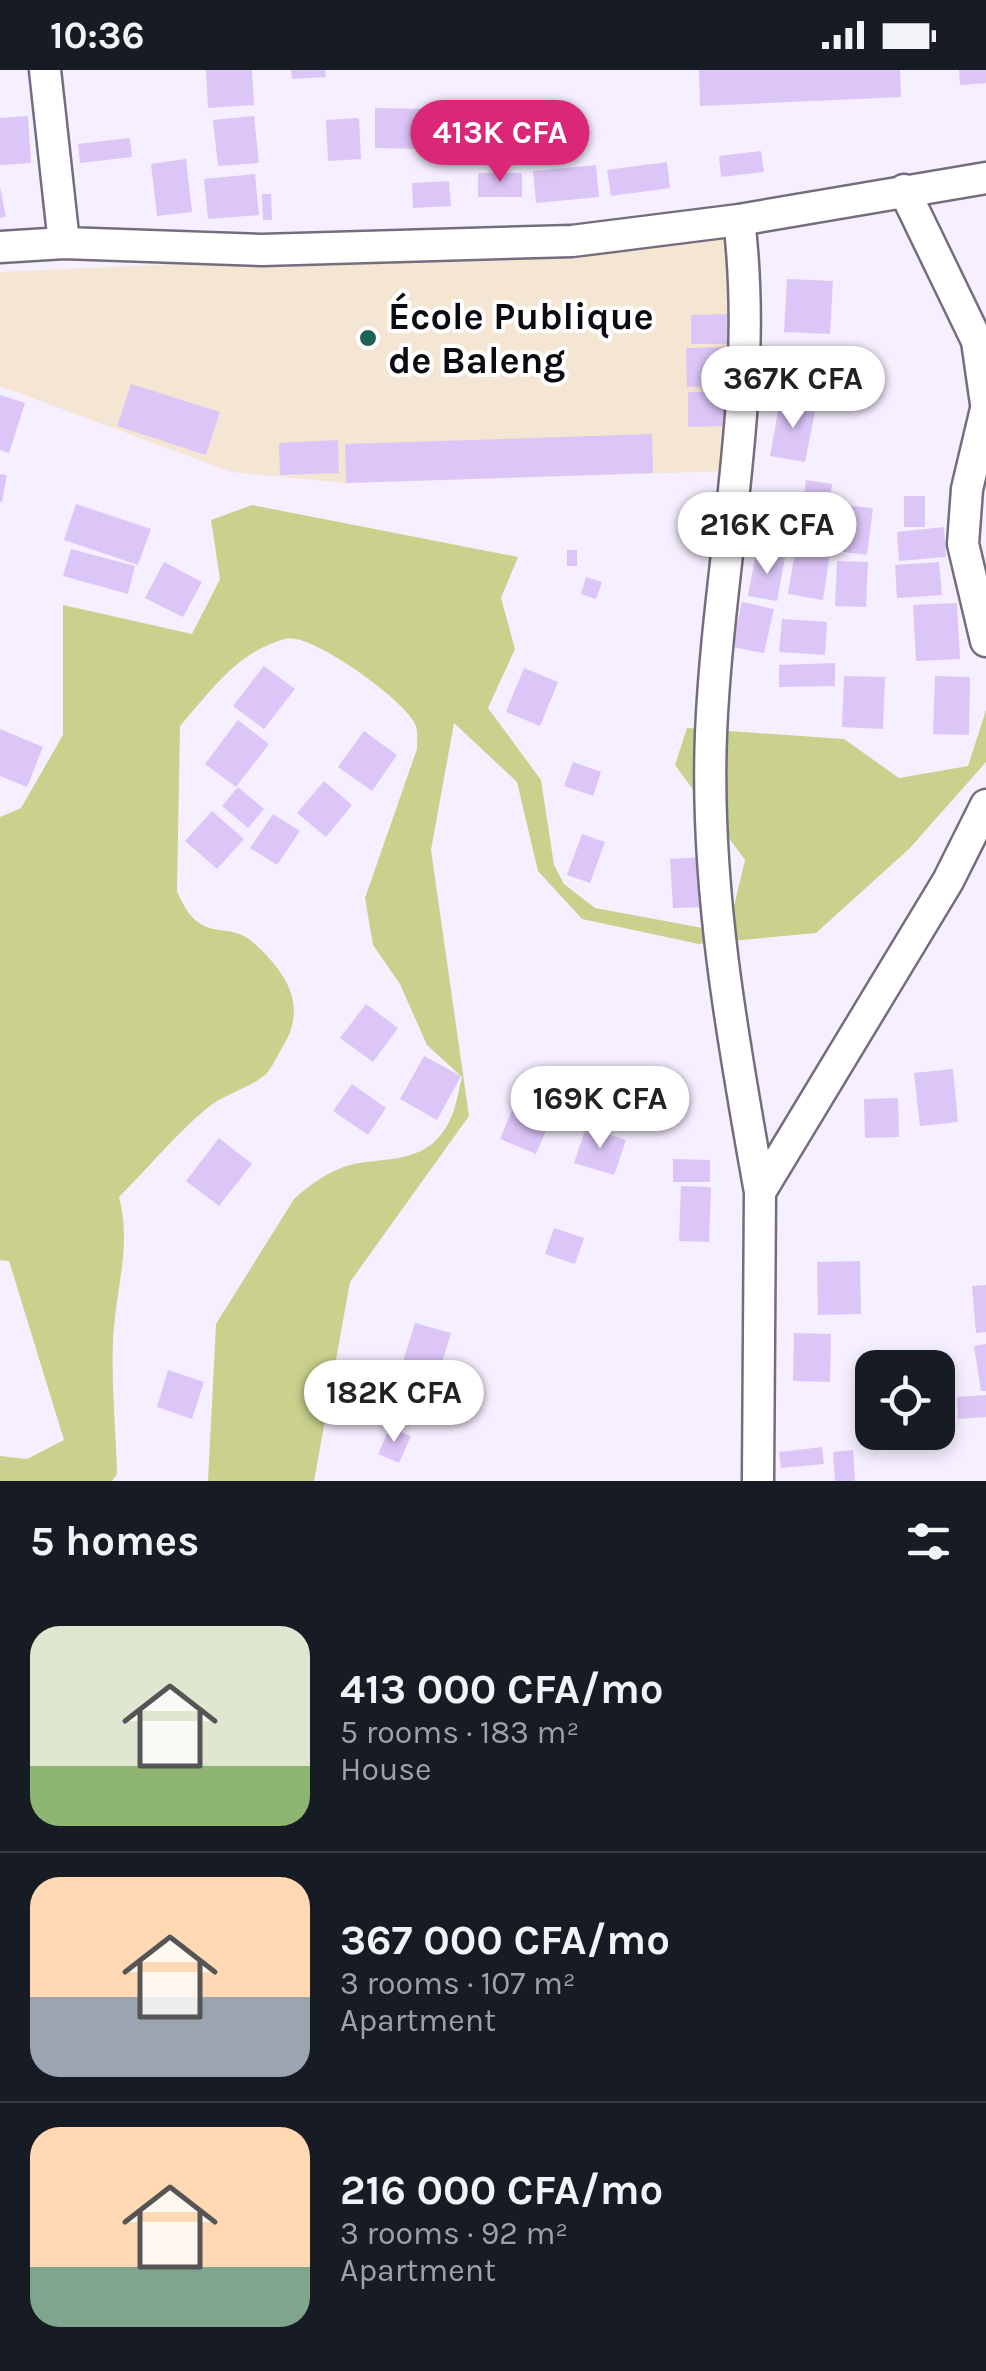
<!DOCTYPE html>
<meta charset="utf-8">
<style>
body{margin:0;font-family:Karla,sans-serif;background:#242831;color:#f1f3f6;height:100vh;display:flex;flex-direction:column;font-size:38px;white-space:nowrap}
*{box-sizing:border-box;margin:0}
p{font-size:32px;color:#9ea1a6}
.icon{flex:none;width:55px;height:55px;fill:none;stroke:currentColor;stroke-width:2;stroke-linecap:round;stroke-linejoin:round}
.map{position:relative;height:1411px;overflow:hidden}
.panel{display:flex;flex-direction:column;background:#171b24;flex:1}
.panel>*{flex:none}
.buttons{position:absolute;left:855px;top:1280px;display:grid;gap:20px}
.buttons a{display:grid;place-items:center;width:100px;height:100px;border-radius:20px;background:#171b24;box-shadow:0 5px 15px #0003;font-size:50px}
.price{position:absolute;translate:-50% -85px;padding:0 22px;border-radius:35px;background:#fff;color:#222;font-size:32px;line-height:65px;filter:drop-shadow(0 2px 5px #0008)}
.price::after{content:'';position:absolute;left:50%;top:60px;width:30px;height:22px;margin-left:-15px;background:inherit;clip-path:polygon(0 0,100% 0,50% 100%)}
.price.on{background:#db2777;color:#fff}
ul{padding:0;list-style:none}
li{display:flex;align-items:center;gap:30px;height:250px;padding:0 30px}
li+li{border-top:2px solid #363941}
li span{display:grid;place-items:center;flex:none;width:280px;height:200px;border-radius:30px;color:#555}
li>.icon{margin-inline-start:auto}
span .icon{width:120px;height:120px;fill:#fffc;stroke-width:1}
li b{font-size:42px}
h2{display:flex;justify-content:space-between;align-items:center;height:120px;padding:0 30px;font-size:42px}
.status{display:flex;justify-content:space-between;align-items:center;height:70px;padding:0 50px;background:#171b24;direction:ltr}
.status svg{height:28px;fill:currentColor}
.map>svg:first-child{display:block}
.education{fill:#f4e6d3}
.green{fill:#c9d18d}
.building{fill:#dcc6f8}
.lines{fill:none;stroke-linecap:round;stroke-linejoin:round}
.minor-casing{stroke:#746d7e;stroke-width:35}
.minor{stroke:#fff;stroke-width:30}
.poi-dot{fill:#1e6356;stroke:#fff;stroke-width:4}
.labels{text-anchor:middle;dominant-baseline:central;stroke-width:8;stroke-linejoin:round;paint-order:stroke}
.poi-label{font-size:38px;font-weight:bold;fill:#0d0b11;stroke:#fff;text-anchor:start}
</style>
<div class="status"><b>10:36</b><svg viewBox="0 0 49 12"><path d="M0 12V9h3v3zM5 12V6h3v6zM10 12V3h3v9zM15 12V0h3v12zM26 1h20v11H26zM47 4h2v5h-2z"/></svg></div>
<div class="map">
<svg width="986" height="1411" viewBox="0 0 986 1411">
<rect width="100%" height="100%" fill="#f6efff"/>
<!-- education -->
<path class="education" d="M735,169l-5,232 -384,12 -115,-11 -231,-86v-114z"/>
<!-- green -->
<path class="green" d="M252,435l266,52 -17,41 14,51 -27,59 53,72 13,85 10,19 31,24 113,21 22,-6 15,-63 -70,-95 12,-37 157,11 55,39 69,-12 18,-56v52l-76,86 -94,85 -117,11 -117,-25 -44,-48 -21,-89 -63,-59 -23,127 38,266 -119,166 -36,199h-106l8,-157 78,-125c16,-15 38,-30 60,-35 38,-7 74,-1 95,-42 7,-13 9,-30 13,-45l-35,-32 -27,-61 -27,-39 -8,-47 52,-149c0,-7 1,-17 -1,-23 -9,-25 -107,-95 -131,-87 -48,13 -73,51 -105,87l-3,165c23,57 50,27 77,52 32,30 55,62 28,105 -5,8 -10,20 -16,26 -17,15 -43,20 -60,35 -31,26 -58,59 -87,88 12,45 -1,85 -5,130 -4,48 2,99 3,147l-5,7h-112v-25l27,3 37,-19 -55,-179 -9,-1v-443l21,-9 42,-73v-130l129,29 28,-55 -9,-59z"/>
<!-- building -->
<path class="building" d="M206,0h46l2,35 -46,3z
M291,0h34l1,7 -34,2z
M699,0h201l1,27 -201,9z
M959,0h27v13l-26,2z
M551,35l3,50 -90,6 -3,-50z
M375,38l50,1 -1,40 -49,-1z
M28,46l3,47 -31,2v-47z
M254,46l5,47 -41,3 -5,-46z
M359,48l2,41 -33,2 -2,-41z
M130,68l2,19 -52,6 -2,-19z
M761,81l3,21 -43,5 -2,-21z
M186,89l6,53 -35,4 -6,-52z
M667,92l3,26 -59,8 -4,-26z
M596,95l3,32 -63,6 -3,-32z
M478,103h44v24h-44z
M255,104l4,41 -51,4 -4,-40z
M449,111l2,25 -38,2 -1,-25z
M0,117l6,30 -6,1z
M262,124h9l1,26h-9z
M787,209l46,2 -3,53 -46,-2z
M730,244l1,30h-40v-29z
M728,277v39l-41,1 -1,-39z
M131,314l89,28 -14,43 -89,-29z
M688,322h37v34l-37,1z
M0,325l25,8 -16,50 -9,-3z
M780,330l36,7 -11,55 -35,-6z
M652,364l1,39 -307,10 -1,-39z
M338,370l1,33 -59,2 -1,-32z
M0,404l7,1 -5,27h-2z
M806,410l26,4 -4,34 -26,-4z
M767,425l28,5 -9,50 -28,-5z
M904,426h21v31h-21z
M76,434l75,25 -13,36 -74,-25z
M842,435l31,3 -6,47 -31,-4z
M800,450l34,6 -11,74 -35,-6z
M944,457l2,30 -47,4 -2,-29z
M71,479l64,17 -7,28 -65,-18z
M567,480h10v16h-10z
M756,483l29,5 -8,43 -29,-5z
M837,491l31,1 -2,45 -31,-1z
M164,492l38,20 -19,35 -38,-19z
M939,492l3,33 -45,3 -2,-33z
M586,507l16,5 -6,17 -15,-5z
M742,532l32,7 -10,44 -32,-6z
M957,533l3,56 -44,2 -3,-56z
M782,549l45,3 -2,33 -46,-3z
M835,593v23l-56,1v-22z
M264,596l31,23 -31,40 -31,-23z
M524,598l34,14 -18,44 -34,-14z
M844,606l41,1 -2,52 -41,-2z
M935,606l35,1 -1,58 -36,-1z
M238,650l31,24 -33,43 -31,-23z
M0,659l43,18 -16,40 -27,-11z
M364,661l33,24 -25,36 -34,-24z
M573,692l28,10 -8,24 -29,-10z
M324,711l28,24 -26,32 -29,-24z
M238,717l26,22 -16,19 -26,-22z
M212,741l32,28 -27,30 -32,-28z
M273,744l27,17 -23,34 -27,-17z
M582,764l23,8 -15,41 -23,-8z
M703,787l3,50 -33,1 -3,-49z
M366,934l32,24 -25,34 -33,-24z
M424,986l37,20 -24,44 -37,-21z
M953,999l5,53 -38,4 -6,-53z
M352,1014l34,24 -18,27 -35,-24z
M520,1021l37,14 -21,49 -36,-15z
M898,1028l1,39 -34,1 -1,-39z
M586,1057l40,13 -12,35 -40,-12z
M219,1068l33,26 -33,42 -33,-25z
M673,1089l37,1v22h-37z
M681,1116l30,1 -2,55 -30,-1z
M554,1158l30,10 -9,26 -30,-10z
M860,1191l1,53 -43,1 -1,-53z
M986,1215v47l-10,1 -4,-47z
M415,1253l36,10 -15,49 -36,-11z
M794,1263l37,1 -1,48 -37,-1z
M986,1274v47h-5l-7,-45z
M168,1300l36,12 -12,37 -35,-12z
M938,1317h7l2,36h-9z
M986,1325v22l-28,2 -1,-22z
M390,1357l21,9 -12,27 -21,-9z
M822,1377l2,17 -43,4 -2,-16z
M853,1380l2,31h-20l-2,-29z"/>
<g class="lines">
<!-- minor casing -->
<g class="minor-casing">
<path id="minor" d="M45,0l19,173
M904,120l73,151 9,63
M739,150c21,172 -21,342 -28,514 -6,154 22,307 49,458
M0,177l64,-4 198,7 310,-9 167,-21 247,-42
M986,339l-19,80 -4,55 23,97
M758,1411l2,-289 188,-311 38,-76"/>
</g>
<!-- minor -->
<use href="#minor" class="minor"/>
</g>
<!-- markers -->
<circle class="poi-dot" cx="368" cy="268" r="10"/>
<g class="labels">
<!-- poi labels -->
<g class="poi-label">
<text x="388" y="246">École Publique<tspan x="388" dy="44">de Baleng</tspan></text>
</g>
</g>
</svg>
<div class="buttons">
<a><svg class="icon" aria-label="locate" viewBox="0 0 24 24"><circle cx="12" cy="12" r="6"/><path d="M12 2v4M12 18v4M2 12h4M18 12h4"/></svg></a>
</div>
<b class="price on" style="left:500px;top:115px">413K CFA</b>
<b class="price" style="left:793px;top:361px">367K CFA</b>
<b class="price" style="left:767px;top:507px">216K CFA</b>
<b class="price" style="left:600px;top:1081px">169K CFA</b>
<b class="price" style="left:394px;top:1375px">182K CFA</b>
</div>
<section class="panel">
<h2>5 homes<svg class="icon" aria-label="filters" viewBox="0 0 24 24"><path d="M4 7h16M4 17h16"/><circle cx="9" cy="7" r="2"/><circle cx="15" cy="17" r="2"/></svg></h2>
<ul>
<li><span style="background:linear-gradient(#dfe7d0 70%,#8fb573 0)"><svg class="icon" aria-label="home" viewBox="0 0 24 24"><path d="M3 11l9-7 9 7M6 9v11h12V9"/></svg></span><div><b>413 000 CFA/mo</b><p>5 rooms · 183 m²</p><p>House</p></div></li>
<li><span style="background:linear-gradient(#ffd9b3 60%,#9aa5b1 0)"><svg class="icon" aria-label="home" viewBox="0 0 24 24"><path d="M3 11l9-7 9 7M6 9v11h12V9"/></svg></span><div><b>367 000 CFA/mo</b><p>3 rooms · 107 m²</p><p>Apartment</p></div></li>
<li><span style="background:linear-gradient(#ffd9b3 70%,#7fa58c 0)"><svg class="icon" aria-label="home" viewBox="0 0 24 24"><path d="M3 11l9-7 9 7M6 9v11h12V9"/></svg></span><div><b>216 000 CFA/mo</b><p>3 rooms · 92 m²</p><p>Apartment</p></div></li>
</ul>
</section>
